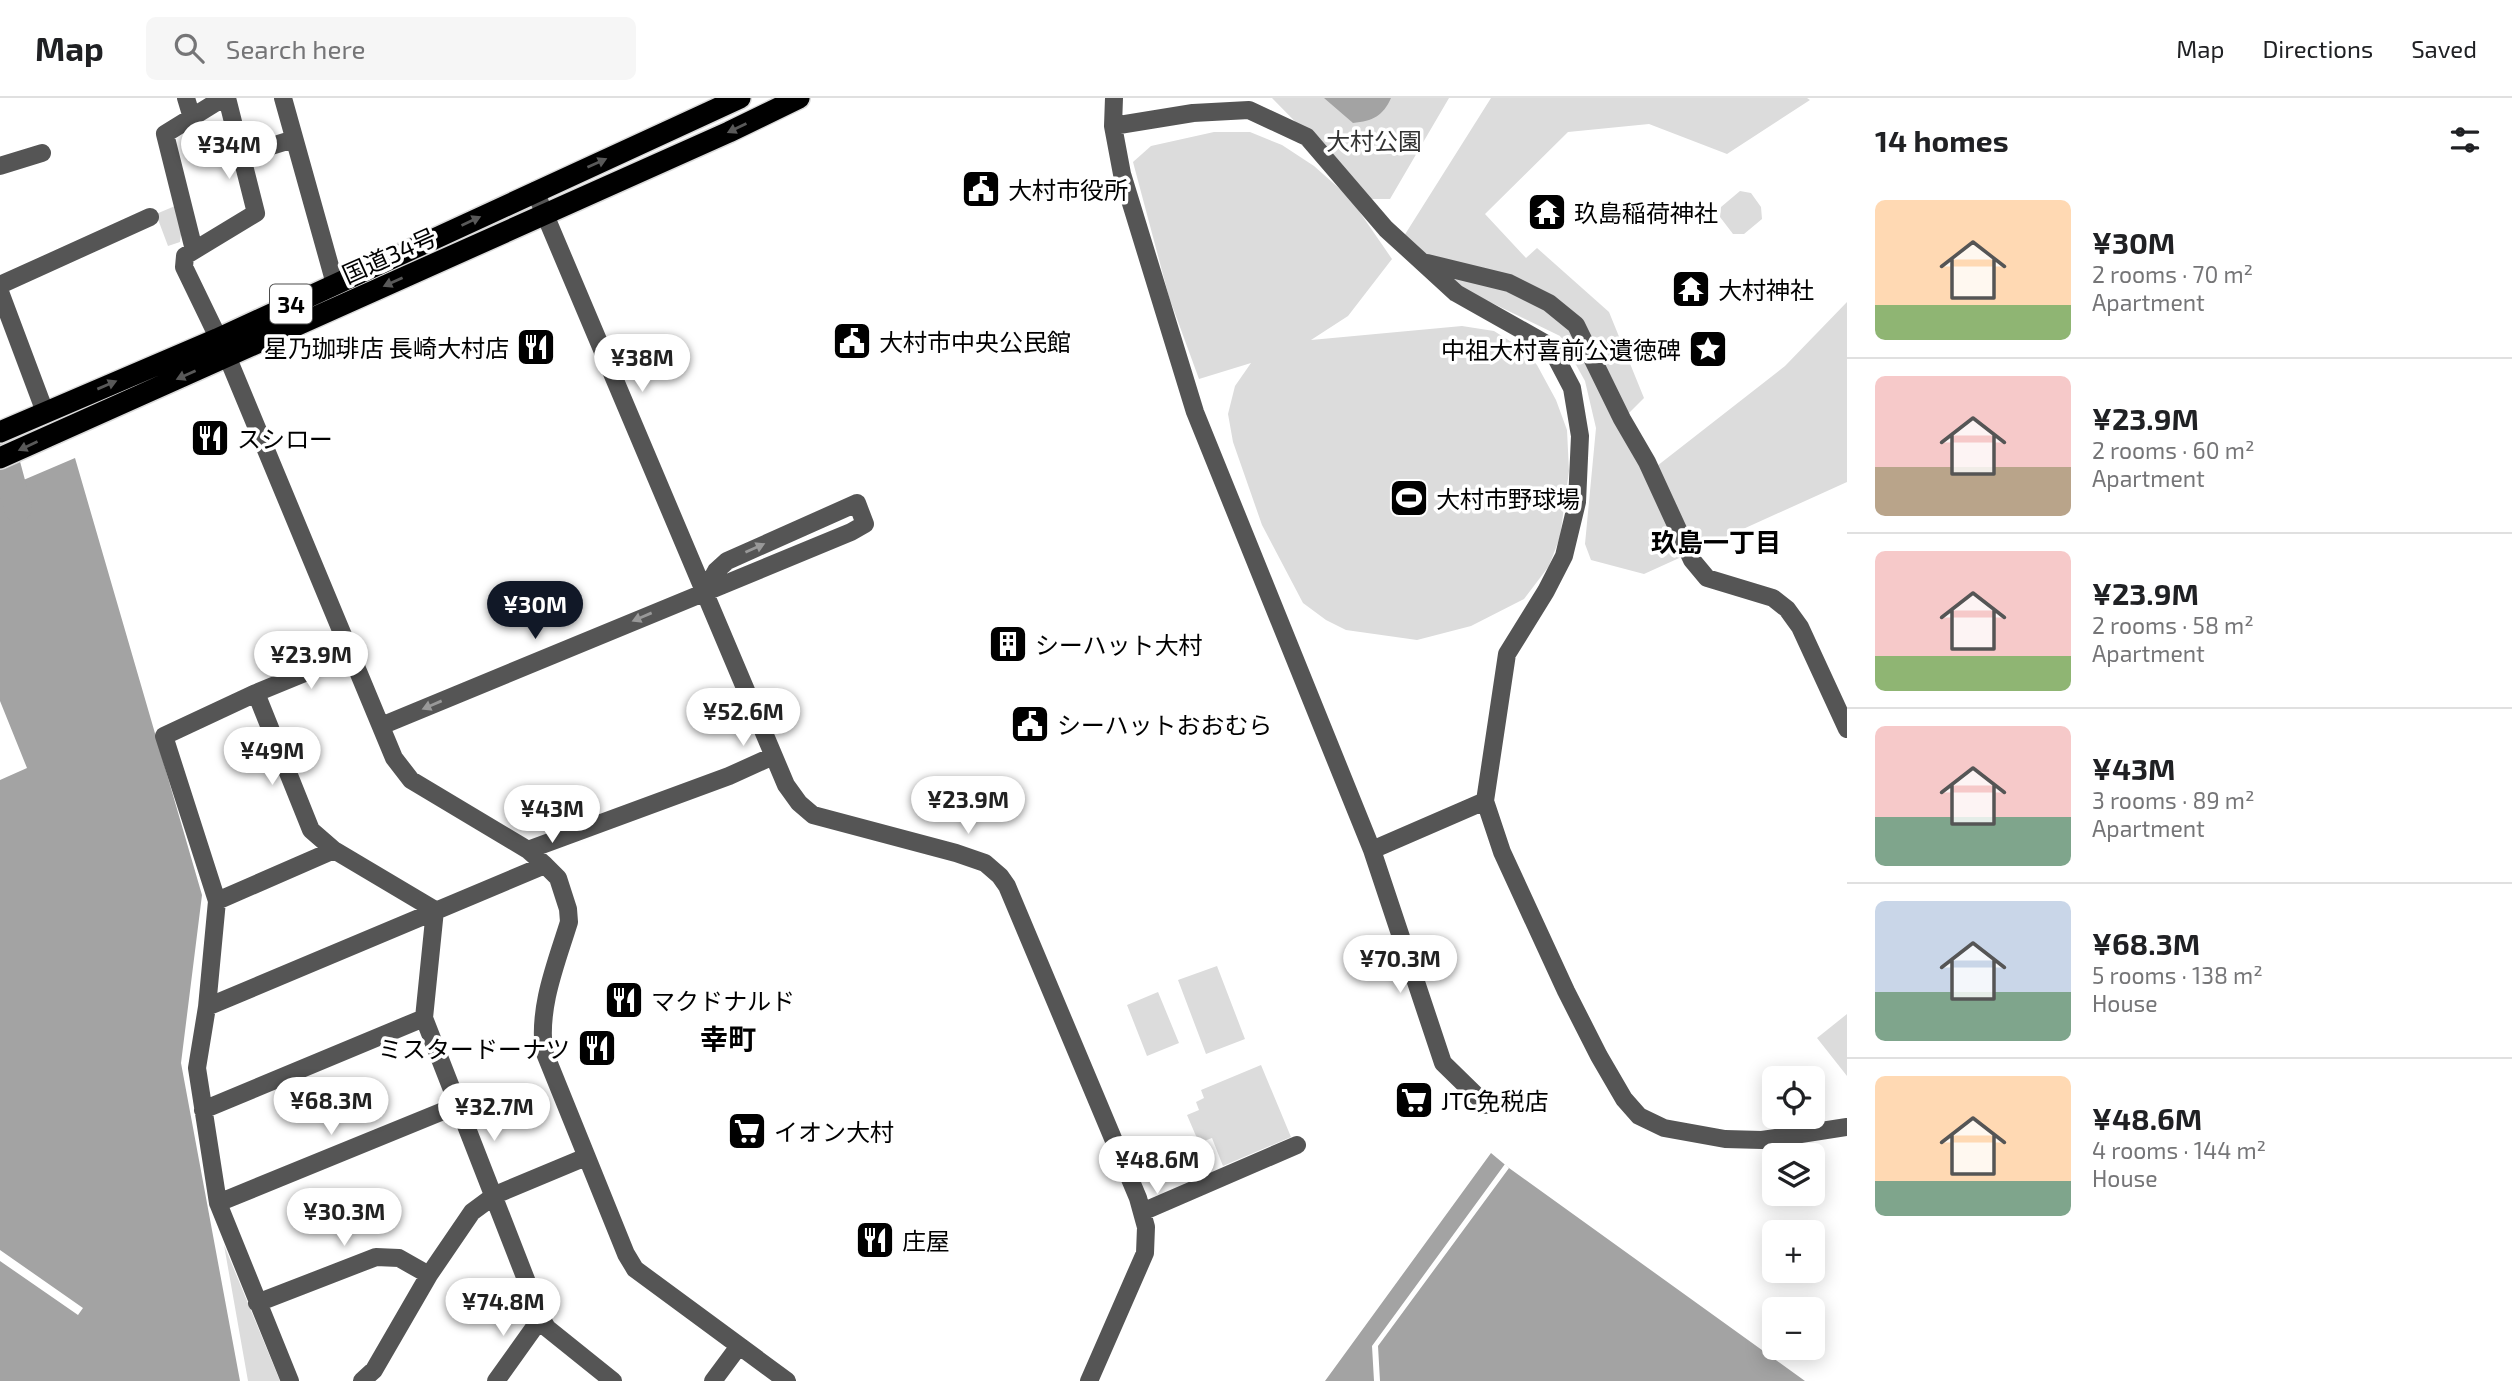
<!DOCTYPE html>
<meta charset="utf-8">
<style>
body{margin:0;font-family:"Exo 2","Noto Sans JP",sans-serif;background:#f6f6f6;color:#202124;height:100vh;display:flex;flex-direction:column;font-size:26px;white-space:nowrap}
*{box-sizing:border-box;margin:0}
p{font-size:23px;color:#757577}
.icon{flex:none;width:38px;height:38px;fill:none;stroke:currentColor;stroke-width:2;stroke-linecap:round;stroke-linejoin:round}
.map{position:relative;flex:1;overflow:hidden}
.sheet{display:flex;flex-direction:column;background:#fff;width:665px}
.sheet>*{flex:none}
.controls{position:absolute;left:1762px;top:968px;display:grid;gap:14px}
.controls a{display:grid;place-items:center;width:63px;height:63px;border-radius:10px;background:#fff;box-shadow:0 4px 18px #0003;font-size:35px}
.price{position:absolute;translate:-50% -60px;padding:0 16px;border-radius:24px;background:#fff;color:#222;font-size:23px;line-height:46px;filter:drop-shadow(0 2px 4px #0008)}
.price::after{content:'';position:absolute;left:50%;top:42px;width:21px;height:16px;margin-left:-10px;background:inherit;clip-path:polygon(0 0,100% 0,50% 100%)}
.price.selected{background:#111827;color:#fff}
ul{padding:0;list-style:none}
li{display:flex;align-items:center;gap:21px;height:175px;padding:0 28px}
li+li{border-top:2px solid #e0e0e0}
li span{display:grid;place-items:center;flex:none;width:196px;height:140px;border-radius:10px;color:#555}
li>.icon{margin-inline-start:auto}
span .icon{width:84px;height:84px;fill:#fffc;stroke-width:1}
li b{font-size:30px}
h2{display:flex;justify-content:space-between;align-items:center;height:84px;padding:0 28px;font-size:30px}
header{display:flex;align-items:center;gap:42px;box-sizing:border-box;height:98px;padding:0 35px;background:#fff;border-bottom:2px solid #e0e0e0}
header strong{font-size:33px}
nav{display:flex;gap:38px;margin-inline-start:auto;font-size:24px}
.search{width:490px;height:63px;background:#f6f6f6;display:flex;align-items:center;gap:18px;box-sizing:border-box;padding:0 24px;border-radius:10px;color:#757577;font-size:26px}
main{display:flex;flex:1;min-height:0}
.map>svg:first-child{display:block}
.green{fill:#dcdcdc}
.water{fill:#a3a3a3}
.pier{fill:#fff}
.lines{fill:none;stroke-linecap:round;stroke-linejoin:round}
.river{stroke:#a3a3a3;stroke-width:28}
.highway-casing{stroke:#dbdbdb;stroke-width:24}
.minor{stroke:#555;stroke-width:18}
.highway{stroke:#000;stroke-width:21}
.oneway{fill:#595959}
.oneway2{fill:#999}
.labels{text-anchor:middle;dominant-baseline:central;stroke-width:7;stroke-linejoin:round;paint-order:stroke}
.shield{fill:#fff;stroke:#4c4c4c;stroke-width:2}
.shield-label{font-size:23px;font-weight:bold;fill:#000}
.park-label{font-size:24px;fill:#333;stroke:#fff}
.poi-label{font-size:24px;fill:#000;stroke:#fff;text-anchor:start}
.street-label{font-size:24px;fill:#000;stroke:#fff}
.neighbourhood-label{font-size:26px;font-weight:bold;fill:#000;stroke:#fff}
.quarter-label{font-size:28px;font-weight:bold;fill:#000;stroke:#fff}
</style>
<header>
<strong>Map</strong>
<div class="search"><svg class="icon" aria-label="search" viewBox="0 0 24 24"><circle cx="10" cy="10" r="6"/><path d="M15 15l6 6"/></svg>Search here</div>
<nav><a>Map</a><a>Directions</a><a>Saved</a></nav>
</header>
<main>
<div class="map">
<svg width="1847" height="1283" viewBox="0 0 1847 1283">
<rect width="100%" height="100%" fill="#fff"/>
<!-- green -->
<path class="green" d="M1272,0h177l-59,101h-19z
M1491,0h316l3,2 -83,54 -78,-30 -81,8 -83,82 41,44 11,-10 72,64 35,86 -16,16 29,52 128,-100 62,-64v180l-203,92 -53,-14 -6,-16 11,-116 -11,-47 -25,-45 -97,-47 -59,-53z
M1214,34h36l32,13 32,21 36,32 42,61 -44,57 -37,24 151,-14 32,5 27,17 16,17 19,35 11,30 2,41 -9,66 -11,29 -25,33 -53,27 -54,14 -71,-10 -20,-10 -23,-17 -41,-78 -29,-83 -5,-28 7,-28 16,-23 -52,16 -30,-82 -36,-135 18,-16z
M1740,93l11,2 10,14 1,12 -18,15h-11l-13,-17 1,-10z
M175,108l7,20 -2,16 -12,4 -12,-32z
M1217,868l28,73 -39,15 -28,-74z
M1158,894l21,51 -32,13 -20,-51z
M1847,916v62l-30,-38z
M1261,967l30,72 -68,29 -11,-28 -13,5 -12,-28 12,-5 -3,-8 8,-4 -3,-8z
M224,1147l56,136h-32z"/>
<!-- water -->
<path class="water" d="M1324,0h67c-8,18 -18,23 -38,25z
M75,360l127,437 -21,168 59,318h-240v-601l27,-12 -27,-67v-211z
M1491,1055l18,15 296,213h-480z"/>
<!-- pier -->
<path class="pier" d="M1505,1066l4,4 -131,178 2,35h-6l-2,-35z
M0,1152l83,58 -5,7 -78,-54z"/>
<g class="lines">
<!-- river -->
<path class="river" d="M0,343l18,67"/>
<!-- highway casing -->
<g class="highway-casing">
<path id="highway" d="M0,334l217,-93 523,-241
M0,360l729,-326 70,-34"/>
</g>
<!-- minor -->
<path class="minor" d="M186,0l6,20
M227,0l29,115 -71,43 -1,11 43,89 167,402 17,22 117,70 17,15 13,13 10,31 1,13c-13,42 -31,85 -25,129l82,203 9,15 152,112
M283,0l52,186
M1114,0l-1,28 9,48 73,238 177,438 113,-49
M1113,28l80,-13 56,-3 58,27 79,92 70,64 94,53 22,42 8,48 -3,66 -13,54 -18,35 -39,63 -22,147 17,51 64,139 33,65 25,43 15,17 25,12 61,11 37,1 85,-13
M242,57l52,-16
M0,68l42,-13
M535,93l251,594 13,18 14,12 143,38 29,10 15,13 7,10 131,312 8,29 -1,26 -56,128
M194,152l-29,-116 58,-36
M1427,165l82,20 40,20 27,22 46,94 25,43 45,98 15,18 66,20 14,11 13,18 47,102
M0,187l150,-68
M0,194l45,120
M256,595l55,137 23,20 101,60
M381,628l470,-194 14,-8 -8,-21 -130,58 -11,10 -11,20
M528,752l201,-74 44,-20
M1372,752l71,213 43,42
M217,803l117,-51
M435,812l-11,108 117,300 6,10 66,53
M207,909l338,-142
M203,1012l221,-92
M218,1105l240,-98
M1142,1114l155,-67
M257,1205l119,-46 23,1 30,17
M290,1283l-72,-178 -21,-135 10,-61 10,-106 -53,-165 92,-43 95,-39
M362,1283l12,-11 55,-95 43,-63 23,-17 91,-38
M496,1283l45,-63
M713,1283l26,-35"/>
<!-- highway -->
<use href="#highway" class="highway"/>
</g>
<!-- one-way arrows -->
<defs><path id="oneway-solid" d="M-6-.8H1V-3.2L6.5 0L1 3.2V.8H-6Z" transform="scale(1.75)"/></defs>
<g class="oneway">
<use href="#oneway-solid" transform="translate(737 30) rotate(154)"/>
<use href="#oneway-solid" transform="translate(597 65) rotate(-24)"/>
<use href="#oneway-solid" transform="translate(471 123) rotate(-25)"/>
<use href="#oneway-solid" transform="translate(393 184) rotate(156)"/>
<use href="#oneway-solid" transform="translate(186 277) rotate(156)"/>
<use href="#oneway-solid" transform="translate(107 287) rotate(-23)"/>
<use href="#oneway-solid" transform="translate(28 348) rotate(155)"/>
</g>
<g class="oneway2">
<use href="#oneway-solid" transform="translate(755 450) rotate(-24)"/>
<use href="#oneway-solid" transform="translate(642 519) rotate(157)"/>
<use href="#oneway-solid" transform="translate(432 607) rotate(157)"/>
</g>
<!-- icons -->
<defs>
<g id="civic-square" transform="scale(2.0125)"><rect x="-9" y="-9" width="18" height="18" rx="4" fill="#000" stroke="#fff"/><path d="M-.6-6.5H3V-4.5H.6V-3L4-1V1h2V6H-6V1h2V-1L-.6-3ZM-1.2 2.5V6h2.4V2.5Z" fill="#fff"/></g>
<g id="temple-square" transform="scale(2.0125)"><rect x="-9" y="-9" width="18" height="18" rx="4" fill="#000" stroke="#fff"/><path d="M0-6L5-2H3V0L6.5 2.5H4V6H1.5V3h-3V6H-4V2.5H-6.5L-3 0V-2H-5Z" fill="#fff"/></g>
<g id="restaurant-square" transform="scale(2.0125)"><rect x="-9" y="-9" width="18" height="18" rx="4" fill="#000" stroke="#fff"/><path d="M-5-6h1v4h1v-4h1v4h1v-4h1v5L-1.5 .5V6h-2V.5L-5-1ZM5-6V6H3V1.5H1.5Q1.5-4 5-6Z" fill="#fff"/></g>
<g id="sight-square" transform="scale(2.0125)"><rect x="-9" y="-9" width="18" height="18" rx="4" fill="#000" stroke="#fff"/><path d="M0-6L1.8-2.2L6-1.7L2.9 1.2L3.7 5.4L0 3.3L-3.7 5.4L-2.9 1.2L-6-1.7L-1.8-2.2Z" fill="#fff"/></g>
<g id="stadium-square" transform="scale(2.0125)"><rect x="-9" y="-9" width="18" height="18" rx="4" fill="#000" stroke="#fff"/><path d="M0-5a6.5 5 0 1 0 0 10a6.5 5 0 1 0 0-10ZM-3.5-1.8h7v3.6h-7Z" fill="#fff"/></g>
<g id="building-square" transform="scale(2.0125)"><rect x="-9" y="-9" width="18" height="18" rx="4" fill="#000" stroke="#fff"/><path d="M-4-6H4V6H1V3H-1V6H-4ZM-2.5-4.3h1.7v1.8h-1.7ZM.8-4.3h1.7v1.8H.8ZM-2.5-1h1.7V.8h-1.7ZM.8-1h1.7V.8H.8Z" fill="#fff"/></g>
<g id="supermarket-square" transform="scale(2.0125)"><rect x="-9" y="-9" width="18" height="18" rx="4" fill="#000" stroke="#fff"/><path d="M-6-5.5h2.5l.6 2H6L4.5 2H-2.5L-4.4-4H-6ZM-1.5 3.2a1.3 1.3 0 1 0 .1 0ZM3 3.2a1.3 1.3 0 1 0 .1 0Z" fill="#fff"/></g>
</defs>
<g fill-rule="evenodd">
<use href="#civic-square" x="981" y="91"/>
<use href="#temple-square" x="1547" y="114"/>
<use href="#temple-square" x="1691" y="191"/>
<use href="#civic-square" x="852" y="243"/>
<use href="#restaurant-square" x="536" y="249"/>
<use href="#sight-square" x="1708" y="251"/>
<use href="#restaurant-square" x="210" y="340"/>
<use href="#stadium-square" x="1409" y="400"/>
<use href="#building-square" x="1008" y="546"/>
<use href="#civic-square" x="1030" y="626"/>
<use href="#restaurant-square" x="624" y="902"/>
<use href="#restaurant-square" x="597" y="950"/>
<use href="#supermarket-square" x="1414" y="1002"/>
<use href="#supermarket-square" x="747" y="1033"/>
<use href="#restaurant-square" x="875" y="1142"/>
</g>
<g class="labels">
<!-- shield labels -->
<rect class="shield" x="270" y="186.5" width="42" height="39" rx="5"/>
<g class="shield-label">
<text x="291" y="206">34</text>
</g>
<!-- park labels -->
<g class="park-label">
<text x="1374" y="42">大村公園</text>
</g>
<!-- poi labels -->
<g class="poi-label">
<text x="1008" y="91">大村市役所</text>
<text x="1574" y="114">玖島稲荷神社</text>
<text x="1718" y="191">大村神社</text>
<text x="879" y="243">大村市中央公民館</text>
<text x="509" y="249" text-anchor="end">星乃珈琲店 長崎大村店</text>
<text x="1681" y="251" text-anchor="end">中祖大村喜前公遺徳碑</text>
<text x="237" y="340">スシロー</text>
<text x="1436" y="400">大村市野球場</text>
<text x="1035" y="546">シーハット大村</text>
<text x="1057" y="626">シーハットおおむら</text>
<text x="651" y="902">マクドナルド</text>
<text x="570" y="950" text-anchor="end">ミスタードーナツ</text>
<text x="1441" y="1002">JTC免税店</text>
<text x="774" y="1033">イオン大村</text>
<text x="902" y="1142">庄屋</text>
</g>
<!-- street labels -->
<g class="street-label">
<text transform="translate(389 157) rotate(-24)">国道34号</text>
</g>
<!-- neighbourhood labels -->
<g class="neighbourhood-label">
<text x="1716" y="443">玖島一丁目</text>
</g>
<!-- quarter labels -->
<g class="quarter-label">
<text x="728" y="940">幸町</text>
</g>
</g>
</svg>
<div class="controls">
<a><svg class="icon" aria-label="locate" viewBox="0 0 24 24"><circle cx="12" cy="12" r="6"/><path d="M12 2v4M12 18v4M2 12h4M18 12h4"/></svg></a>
<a><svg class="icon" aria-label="layers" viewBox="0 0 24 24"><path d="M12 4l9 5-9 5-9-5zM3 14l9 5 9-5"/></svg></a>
<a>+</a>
<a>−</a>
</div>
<b class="price" style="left:229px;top:83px">¥34M</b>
<b class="price" style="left:642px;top:296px">¥38M</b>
<b class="price selected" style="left:535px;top:543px">¥30M</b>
<b class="price" style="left:311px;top:593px">¥23.9M</b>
<b class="price" style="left:743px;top:650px">¥52.6M</b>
<b class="price" style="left:272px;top:689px">¥49M</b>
<b class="price" style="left:968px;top:738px">¥23.9M</b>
<b class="price" style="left:552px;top:747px">¥43M</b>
<b class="price" style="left:1400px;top:897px">¥70.3M</b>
<b class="price" style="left:331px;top:1039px">¥68.3M</b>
<b class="price" style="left:494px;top:1045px">¥32.7M</b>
<b class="price" style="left:1157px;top:1098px">¥48.6M</b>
<b class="price" style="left:344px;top:1150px">¥30.3M</b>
<b class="price" style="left:503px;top:1240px">¥74.8M</b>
</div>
<section class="sheet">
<h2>14 homes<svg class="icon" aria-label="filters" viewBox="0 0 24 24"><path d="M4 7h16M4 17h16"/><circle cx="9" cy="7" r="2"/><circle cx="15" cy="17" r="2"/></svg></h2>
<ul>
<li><span style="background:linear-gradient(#ffd9b3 75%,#8fb573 0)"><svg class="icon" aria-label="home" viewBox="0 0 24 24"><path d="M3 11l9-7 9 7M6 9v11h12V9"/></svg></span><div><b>¥30M</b><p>2 rooms · 70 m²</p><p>Apartment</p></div></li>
<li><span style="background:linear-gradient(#f6c9c9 65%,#b9a48a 0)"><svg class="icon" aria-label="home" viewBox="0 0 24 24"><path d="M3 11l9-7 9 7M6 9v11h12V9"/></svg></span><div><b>¥23.9M</b><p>2 rooms · 60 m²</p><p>Apartment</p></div></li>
<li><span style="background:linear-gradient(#f6c9c9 75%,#8fb573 0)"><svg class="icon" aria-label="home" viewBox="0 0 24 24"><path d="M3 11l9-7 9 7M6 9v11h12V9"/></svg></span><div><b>¥23.9M</b><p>2 rooms · 58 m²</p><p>Apartment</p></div></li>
<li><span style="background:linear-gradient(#f6c9c9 65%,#7fa58c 0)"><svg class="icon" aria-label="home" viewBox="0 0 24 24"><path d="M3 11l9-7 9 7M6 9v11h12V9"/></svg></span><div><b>¥43M</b><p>3 rooms · 89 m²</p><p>Apartment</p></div></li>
<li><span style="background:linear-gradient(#c9d6e8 65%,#7fa58c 0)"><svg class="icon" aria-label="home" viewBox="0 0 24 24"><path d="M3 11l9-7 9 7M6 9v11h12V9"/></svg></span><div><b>¥68.3M</b><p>5 rooms · 138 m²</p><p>House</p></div></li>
<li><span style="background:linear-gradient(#ffd9b3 75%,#7fa58c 0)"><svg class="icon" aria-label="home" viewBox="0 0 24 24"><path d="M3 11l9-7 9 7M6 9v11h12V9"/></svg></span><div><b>¥48.6M</b><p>4 rooms · 144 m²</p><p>House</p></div></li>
</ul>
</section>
</main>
